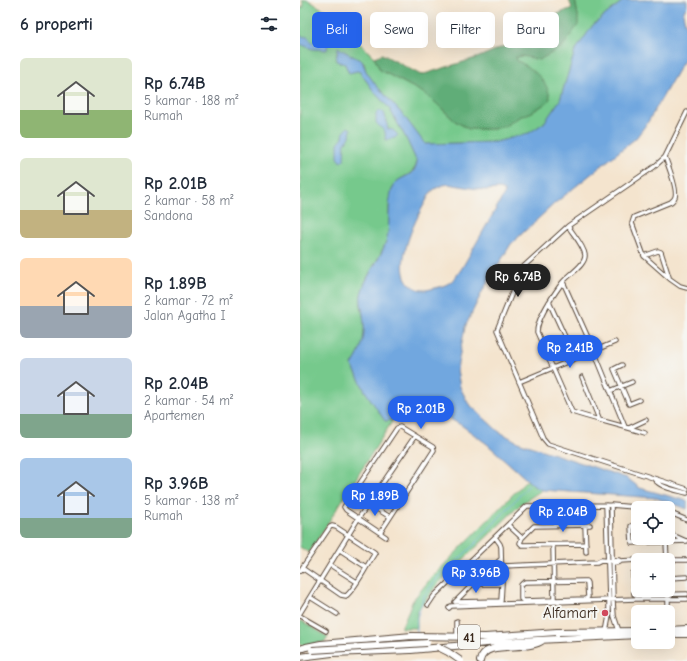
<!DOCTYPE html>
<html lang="id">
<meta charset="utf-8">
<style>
body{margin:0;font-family:"Comic Neue",sans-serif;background:#f2f2f3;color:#1f2937;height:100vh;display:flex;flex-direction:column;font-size:15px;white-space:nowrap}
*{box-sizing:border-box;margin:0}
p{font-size:13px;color:#747a83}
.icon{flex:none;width:22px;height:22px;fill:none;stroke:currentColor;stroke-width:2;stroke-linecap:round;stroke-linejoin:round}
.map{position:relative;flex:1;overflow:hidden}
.panel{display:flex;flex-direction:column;background:#fff;width:300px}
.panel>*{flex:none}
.guide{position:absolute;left:12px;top:12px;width:315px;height:36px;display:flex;gap:8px}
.controls{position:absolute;left:331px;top:501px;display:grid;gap:8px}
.controls a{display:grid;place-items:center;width:44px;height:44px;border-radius:6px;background:#fff;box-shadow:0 4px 16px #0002;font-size:20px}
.price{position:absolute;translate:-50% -34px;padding:0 9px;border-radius:14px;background:#2563eb;color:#fff;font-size:13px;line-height:26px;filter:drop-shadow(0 1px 2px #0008)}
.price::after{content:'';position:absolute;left:50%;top:24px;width:12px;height:9px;margin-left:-6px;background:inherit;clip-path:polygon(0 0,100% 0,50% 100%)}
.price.selected{background:#222;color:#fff}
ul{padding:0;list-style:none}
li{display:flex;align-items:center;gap:12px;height:100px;padding:0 20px}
li span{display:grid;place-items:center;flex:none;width:112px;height:80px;border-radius:6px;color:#555}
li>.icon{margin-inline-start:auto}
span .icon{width:48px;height:48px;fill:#fffc;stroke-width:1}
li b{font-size:17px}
h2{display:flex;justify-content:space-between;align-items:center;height:48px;padding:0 20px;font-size:17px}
.tag{padding:0 14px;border-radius:6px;background:#fff;box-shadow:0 4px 16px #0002;font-size:14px;line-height:36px}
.tag.selected{background:#2563eb;color:#fff}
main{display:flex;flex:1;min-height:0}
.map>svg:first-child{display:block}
.green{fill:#76c98c;stroke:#587a55}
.forest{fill:#60ad78;stroke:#4e6c4b}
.water{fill:#71a7df;stroke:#56687e;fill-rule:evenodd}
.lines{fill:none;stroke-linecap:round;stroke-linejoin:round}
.stream{stroke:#71a7df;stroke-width:1}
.street-casing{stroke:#574638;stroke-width:5.5}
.highway-casing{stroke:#574638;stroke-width:8}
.street{stroke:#fff;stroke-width:3.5}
.highway{stroke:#fff;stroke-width:6}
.highway-bridge-casing{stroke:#574638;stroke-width:8;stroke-linecap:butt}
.highway-bridge{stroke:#fff;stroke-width:6}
.poi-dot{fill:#d1495b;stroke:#f6f6f2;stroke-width:1.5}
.labels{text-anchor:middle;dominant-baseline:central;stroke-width:4;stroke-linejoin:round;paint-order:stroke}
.shield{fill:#f6f6f2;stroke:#73675e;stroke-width:1}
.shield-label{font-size:14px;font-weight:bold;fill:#3b2a1e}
.poi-label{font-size:15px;fill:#3b2a1e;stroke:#f6f6f2;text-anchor:end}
</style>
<main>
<section class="panel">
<h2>6 properti<svg class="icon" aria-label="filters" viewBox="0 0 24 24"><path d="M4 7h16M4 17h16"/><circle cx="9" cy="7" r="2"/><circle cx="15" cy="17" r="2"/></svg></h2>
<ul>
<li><span style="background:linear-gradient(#dfe7d0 65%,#8fb573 0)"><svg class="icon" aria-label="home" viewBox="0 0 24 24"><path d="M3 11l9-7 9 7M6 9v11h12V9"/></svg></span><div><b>Rp 6.74B</b><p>5 kamar · 188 m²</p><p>Rumah</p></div></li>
<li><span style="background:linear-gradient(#dfe7d0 65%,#c2b280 0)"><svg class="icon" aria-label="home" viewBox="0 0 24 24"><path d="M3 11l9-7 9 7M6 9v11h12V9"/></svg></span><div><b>Rp 2.01B</b><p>2 kamar · 58 m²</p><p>Sandona</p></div></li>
<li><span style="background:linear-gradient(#ffd9b3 60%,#9aa5b1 0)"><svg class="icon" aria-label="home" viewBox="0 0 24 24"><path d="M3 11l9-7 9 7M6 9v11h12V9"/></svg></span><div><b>Rp 1.89B</b><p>2 kamar · 72 m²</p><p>Jalan Agatha I</p></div></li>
<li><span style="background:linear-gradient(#c9d6e8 70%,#7fa58c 0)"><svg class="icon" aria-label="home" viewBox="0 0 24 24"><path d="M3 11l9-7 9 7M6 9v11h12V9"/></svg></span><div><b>Rp 2.04B</b><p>2 kamar · 54 m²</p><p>Apartemen</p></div></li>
<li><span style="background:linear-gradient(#a9c7e8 75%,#7fa58c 0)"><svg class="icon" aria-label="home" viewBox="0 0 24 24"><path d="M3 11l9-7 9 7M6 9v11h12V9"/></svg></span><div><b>Rp 3.96B</b><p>5 kamar · 138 m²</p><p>Rumah</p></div></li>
</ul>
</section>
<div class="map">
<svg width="387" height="661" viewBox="0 0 387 661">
<rect width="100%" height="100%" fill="#f6f6f2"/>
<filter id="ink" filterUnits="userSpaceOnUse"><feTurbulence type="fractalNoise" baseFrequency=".025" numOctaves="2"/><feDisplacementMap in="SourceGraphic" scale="8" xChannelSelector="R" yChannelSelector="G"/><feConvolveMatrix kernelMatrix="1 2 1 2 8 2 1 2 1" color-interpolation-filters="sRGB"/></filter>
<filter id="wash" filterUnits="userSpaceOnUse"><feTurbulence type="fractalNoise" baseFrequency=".012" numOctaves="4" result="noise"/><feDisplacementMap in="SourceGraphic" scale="16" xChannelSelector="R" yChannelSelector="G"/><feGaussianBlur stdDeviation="0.9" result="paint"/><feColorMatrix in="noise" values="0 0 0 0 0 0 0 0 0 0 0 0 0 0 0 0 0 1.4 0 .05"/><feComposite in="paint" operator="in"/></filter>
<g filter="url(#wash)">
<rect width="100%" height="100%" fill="#f4e4ce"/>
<!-- green -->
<path class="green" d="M2,0h6l13,8 15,7 19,24 19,18 6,13 42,22 14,11 19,18 14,8h24l12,-3 14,-9 13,-5 13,-8 -24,-41 -4,-2 -1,-4 7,-1 55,-40 -3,-16h49l-31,25 -18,26 -15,49 -16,23 -15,10 -33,9 -71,2 -21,-28 -29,-32 -9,-13 -2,-8 -26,-15 -2,11 9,5 3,8c4,1 8,-2 12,0l15,21 14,15 17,30 11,24c-3,16 -19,13 -24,25 -7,16 -2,36 -6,52 -6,18 -20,34 -25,52 -3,8 -1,16 1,24 3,21 1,32 -11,50l13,26 20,30 8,-1 -84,133 -9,-6v-539l4,-1z
M227,480l8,7 7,3 -21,14 -84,81 -20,27v16h-16l12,-28 18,-22z
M0,621h2l26,16 -3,5 -22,4 -3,-2z"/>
<!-- forest -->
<path class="forest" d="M269,0h6l3,16v9l-16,22 -23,13 -16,-4 -7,1 1,4c15,6 32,21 33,38l-5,5 -13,8 -13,5 -14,9 -12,3h-24l-14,-8 -19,-18 -14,-11 -42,-22 -6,-13 8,-3 39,21 58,-18 28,-12 32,-23 33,-14z"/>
<!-- water -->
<path class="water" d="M324,0h63v6l-4,7 4,19v25l-6,8 -33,57 -12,16 -82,66 -43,40 -28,46 -18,37 -8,42 3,18 8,16 30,28 20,11 109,36 13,10 47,13v8l-31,-11 -114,-8 -7,-3 -48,-43 -26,-19 -36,-20 -21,2 -11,13 -8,1 -20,-30 -13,-26c11,-16 14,-31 11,-50 -1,-8 -4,-16 -1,-24 6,-20 23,-37 26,-58 2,-15 -1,-35 6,-48 6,-10 21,-7 23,-23l-11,-24 -17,-30 -14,-15 -15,-21 -3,-1 -8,2 -1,-2 -3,-7 -9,-3 2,-14 4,3 20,11 4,10 9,13 29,32 21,28 71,-2 33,-9 15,-10 16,-23 15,-49 18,-26zM148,184l35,6 17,-1 4,2 1,2 -43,75c-10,15 -13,17 -31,21 -8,2 -14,1 -20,-4 -20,-15 4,-65 14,-82 2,-4 4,-8 6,-11 4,-4 11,-7 17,-8z
M1,36l7,1 4,6h16l-1,7 -15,-1 -12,-5v-7z
M79,111h4l2,4 3,14 5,1 5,5 -3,3 -10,2c2,-15 -5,-10 -9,-18 0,-1 0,-7 0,-8z
M48,127l3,2 -1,8 -5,6 -1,17 -4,2 -2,-5v-14l5,-6 1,-6z"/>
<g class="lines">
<!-- stream -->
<path class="stream" d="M117,633v-15l7,-22 15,-20 7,-5 29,-27 56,-61"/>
</g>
</g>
<g filter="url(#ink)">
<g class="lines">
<!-- street casing -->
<g class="street-casing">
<path id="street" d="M387,112l-22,45 -11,10 -86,59 -46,42 -25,62 46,108 5,6 139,45
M365,157c3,8 13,33 10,40 -1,3 -2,3 -4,5l-37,15 -2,6 12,33 26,23 10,7 7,2
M268,226c5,8 16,20 17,29 1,10 -17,20 -23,28 -8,11 -25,35 -25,49l35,80c24,8 49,13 73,21
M344,256l14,-5 3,1 8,25
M263,282l31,69 31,76
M249,302l17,37
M322,365l-8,4 15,35 10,-4
M282,377l17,42
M219,382l96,-40
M310,391l22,-9
M329,428l17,-8
M354,479c7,9 22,11 33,14
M69,504l21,13
M311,505l2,96 1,15 5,15
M368,512l19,8
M208,525l14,13
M285,525l1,27
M338,525l-7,1 1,17 55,-2
M80,533l54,-83 -1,-3 -33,-20 -3,1 -53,79 2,3 40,27
M368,533l18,8
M366,542l1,18
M286,544l-64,1 -2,-2 2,-5 12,-12 56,-1
M253,545l1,55
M40,550l26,17
M358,560h29
M314,561l1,-1h4l1,1 18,-1
M30,565l27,17
M202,566l95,-4 4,-2 13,1 1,2 5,-1v-1
M0,571l2,-3 28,-41 2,-1 4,1 38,25 1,1c-8,12 -19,35 -29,43l-5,-1 -39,-27
M333,573l1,21 2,1 51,-1
M368,578l19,-1
M284,581h2l1,2 1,14 -3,2 -61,2 -3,-2v-14l2,-2 2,-1z
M173,584h29
M368,590v24
M10,597l27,17
M155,602l46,-1 1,-17 -1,-37 -1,-3 -5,-7
M155,602l18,-18 28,-25
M128,605l6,-9 93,-90 84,-1 34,3
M149,608l2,-2 184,-7h52
M0,613l58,-94 57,-83
M0,616l26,15
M157,621v16
M306,632l3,-16v-17l-3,-94"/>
</g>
<!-- highway casing -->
<g class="highway-casing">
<path id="highway" d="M368,630l19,-1
M368,634h19
M0,649l6,-2 15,-3 91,-8 73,1 72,-5 81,-1
M0,657l32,-4 79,-3 87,-8 140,-7
M180,661c4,-23 48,-8 63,-21"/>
</g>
<!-- street -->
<use href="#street" class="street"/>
<!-- highway -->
<use href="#highway" class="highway"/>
<!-- highway-bridge casing -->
<g class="highway-bridge-casing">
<path id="highway-bridge" d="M138,647l10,5 13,9
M12,650l115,-7"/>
</g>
<!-- highway-bridge -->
<use href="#highway-bridge" class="highway-bridge"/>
</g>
</g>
<!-- markers -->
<circle class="poi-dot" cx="305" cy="613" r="4"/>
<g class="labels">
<!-- shield labels -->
<rect class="shield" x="158" y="625" width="22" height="24" rx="3"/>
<g class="shield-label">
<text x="169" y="637">41</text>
</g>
<!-- poi labels -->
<g class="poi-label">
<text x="297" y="613">Alfamart</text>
</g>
</g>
</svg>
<div class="controls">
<a><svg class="icon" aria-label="locate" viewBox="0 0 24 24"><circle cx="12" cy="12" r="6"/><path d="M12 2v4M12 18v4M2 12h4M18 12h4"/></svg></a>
<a>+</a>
<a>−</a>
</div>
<b class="price selected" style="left:218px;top:298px">Rp 6.74B</b>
<b class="price" style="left:270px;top:369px">Rp 2.41B</b>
<b class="price" style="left:121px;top:430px">Rp 2.01B</b>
<b class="price" style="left:75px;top:517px">Rp 1.89B</b>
<b class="price" style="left:263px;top:533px">Rp 2.04B</b>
<b class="price" style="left:176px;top:594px">Rp 3.96B</b>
<div class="guide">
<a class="tag selected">Beli</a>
<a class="tag">Sewa</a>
<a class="tag">Filter</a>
<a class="tag">Baru</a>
</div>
</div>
</main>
